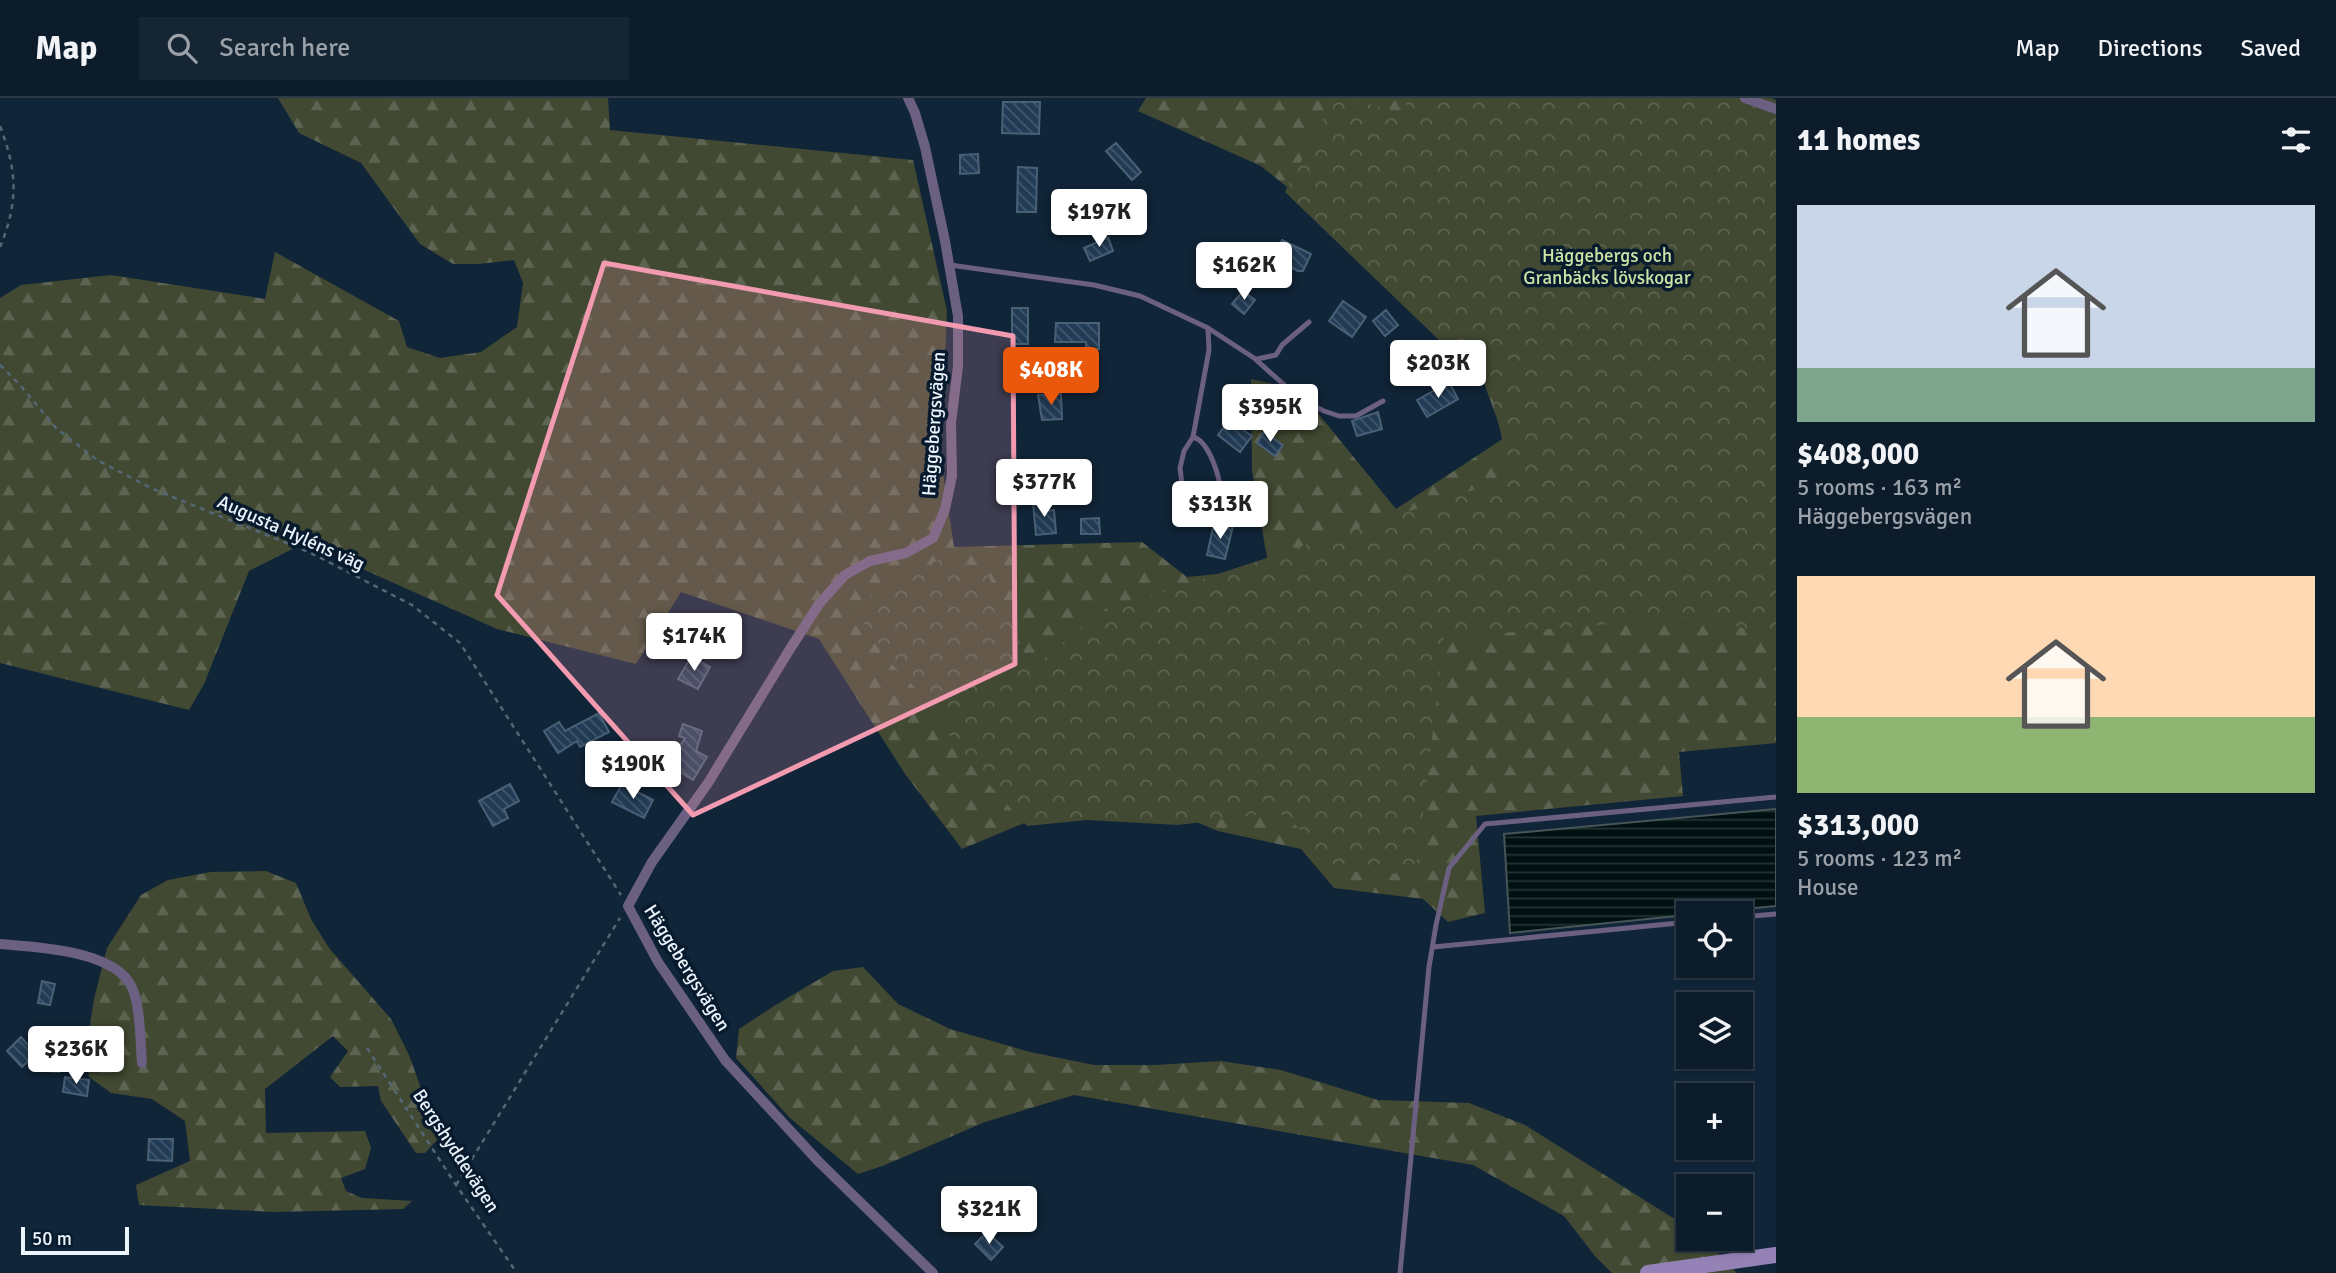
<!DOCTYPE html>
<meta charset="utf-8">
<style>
body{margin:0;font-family:Signika,sans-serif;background:#162533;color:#f1f3f6;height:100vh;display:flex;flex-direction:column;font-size:26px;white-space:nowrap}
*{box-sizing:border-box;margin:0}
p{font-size:23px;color:#9aa1a9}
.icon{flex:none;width:38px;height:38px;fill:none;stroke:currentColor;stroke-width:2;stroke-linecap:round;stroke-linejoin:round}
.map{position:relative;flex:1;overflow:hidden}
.drawer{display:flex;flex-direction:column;background:#0d1c2b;width:560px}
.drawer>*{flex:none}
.tools{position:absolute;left:1676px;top:803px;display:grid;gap:14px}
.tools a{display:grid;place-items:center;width:77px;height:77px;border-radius:0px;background:#0d1c2b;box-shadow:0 2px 5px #0004,0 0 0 2px #2d3a47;font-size:35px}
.scale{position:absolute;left:21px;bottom:18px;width:108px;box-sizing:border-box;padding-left:7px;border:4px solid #ecf4fc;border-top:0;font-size:19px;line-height:24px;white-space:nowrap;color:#ecf4fc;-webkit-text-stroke:5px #081b2e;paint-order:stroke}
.price{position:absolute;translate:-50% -60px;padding:0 16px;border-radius:7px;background:#fff;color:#222;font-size:23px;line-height:46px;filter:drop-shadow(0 2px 4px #0008)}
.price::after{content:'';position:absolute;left:50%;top:42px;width:21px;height:16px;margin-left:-10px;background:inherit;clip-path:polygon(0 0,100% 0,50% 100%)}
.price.selected{background:#ea580c;color:#fff}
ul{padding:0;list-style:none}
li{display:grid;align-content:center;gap:14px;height:371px;padding:0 21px}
li span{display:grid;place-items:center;height:217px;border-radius:0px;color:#555}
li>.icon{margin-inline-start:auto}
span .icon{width:126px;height:126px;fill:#fffc;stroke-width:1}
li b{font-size:30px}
h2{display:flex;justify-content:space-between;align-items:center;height:84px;padding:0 21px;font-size:30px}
header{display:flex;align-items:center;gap:42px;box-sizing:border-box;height:98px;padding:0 35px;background:#0d1c2b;border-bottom:2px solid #2d3a47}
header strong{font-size:33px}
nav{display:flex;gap:38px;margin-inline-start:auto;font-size:24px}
.search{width:490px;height:63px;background:#162533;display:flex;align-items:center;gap:18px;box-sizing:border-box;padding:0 24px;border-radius:0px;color:#9aa1a9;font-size:26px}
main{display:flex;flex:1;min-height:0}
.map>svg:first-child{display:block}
.forest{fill:url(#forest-firs)}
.park{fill:url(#park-crowns)}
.water{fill:url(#water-rules);stroke:#475558;stroke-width:2}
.building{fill:url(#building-back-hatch);stroke:#4a6076;stroke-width:2}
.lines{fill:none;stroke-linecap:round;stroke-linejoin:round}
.path{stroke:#556676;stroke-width:2.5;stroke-dasharray:5 5;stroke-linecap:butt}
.lane{stroke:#6b6081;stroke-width:5}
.street{stroke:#6b6081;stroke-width:10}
.secondary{stroke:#9482b6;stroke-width:16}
.marked{fill:#f29ab0;fill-opacity:0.2;stroke:#f29ab0;stroke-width:5;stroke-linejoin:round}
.labels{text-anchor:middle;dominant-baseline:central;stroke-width:7;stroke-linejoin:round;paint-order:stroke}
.park-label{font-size:19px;fill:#cce3a5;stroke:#081b2e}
.street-label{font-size:19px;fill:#ecf4fc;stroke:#081b2e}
</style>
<header>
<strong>Map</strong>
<div class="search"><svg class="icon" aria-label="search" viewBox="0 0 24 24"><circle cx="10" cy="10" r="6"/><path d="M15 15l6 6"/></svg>Search here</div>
<nav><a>Map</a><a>Directions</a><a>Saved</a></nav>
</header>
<main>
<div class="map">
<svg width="1776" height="1175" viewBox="0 0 1776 1175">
<defs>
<pattern id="forest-firs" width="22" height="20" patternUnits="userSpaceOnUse" patternTransform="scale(1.75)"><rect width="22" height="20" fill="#414932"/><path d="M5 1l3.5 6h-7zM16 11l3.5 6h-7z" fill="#5d6451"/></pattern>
<pattern id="park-crowns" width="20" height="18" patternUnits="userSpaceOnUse" patternTransform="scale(1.75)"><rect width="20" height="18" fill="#414932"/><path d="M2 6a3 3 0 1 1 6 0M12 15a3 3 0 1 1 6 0" fill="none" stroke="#5d6451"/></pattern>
<pattern id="water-rules" width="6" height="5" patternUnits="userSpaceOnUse" patternTransform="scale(1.75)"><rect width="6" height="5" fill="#001112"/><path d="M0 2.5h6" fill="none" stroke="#253435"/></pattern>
<pattern id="building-back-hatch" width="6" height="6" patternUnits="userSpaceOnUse" patternTransform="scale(1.75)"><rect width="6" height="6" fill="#223c56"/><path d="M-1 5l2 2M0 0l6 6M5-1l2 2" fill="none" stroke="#42596f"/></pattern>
</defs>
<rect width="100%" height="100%" fill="#112539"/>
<!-- forest -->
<path class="forest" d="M278,0h330l2,32 303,30 34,151 -6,149 13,87 188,-5 45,35 82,-8 -17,-98 -1,-92 48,11 97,119 108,-71 -39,-107 -204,-165 -123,-55 8,-13h266l364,36v609l-97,9 4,44 -207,20 9,97 -37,9 -25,-23 -89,-11 -33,-39 -83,-18 -108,-44 -148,62 -57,-75 -86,-135 -138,-47 -45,72 -139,-35 -193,-86 -55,28 -45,113 -15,26 -189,-47v-365l21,-13 90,-10 154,24 10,-47 124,69 8,26 33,11 41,-6 36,-25 6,-44 -9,-23 -36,4h-25l-33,-20 -59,-81 -62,-30z
M266,773l30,12 15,36 18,29 62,71 18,36 30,83 -14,15h-9l-35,-52 -3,-15 -38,1 -10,-10 18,-26 -15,-15 -68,53 1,44 99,-2 6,17 -6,21 -24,9 5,13 16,7 50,3 -9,8 -130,3 -134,-7 -3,-20 54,-24 -5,-40 -33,-22 -41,-6 -22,-16 -3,-26 8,-52 13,-51 34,-53 27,-15 43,-8z
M863,869l35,37 52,25 80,23 64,13h61l66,-4 60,9 97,30 91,3 56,22 164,103v11h16l32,34h-125l-17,-17 -31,-40 -91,-51 -399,-70 -89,27 -100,43 -27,9 -68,-56 -54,-60 3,-29 35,-23 59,-35z"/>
<!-- park -->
<path class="park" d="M1334,0h12l57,15 5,-15h363l5,2v539l-71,-23 -261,22 -28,234 -45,3 -42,-9 -36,-44 -15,-10 -100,13 -91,-5 -60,6 -69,-75 -24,-44 -52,-53 -30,-48 97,-52 39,21 44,94 64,-55 408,-134 -2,-42 -12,-49 -205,-197z"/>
<!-- water -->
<path class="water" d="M1776,711v97l-266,27 -6,-99z"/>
<!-- building -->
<path class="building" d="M1003,4h37l-1,32 -37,-1z
M1116,45l25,29 -9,8 -26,-29z
M978,56l1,19 -19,1v-19z
M1018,69l19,1 -1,44h-19z
M1108,139l5,14 -23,10 -6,-13z
M1282,142l29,14 -8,17h-5l-25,-12z
M1243,193l12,9 -11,14 -12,-10z
M1343,203l23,16 -14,20 -23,-16z
M1012,210h16v36h-16z
M1386,212l12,15 -13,11 -12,-15z
M1056,225h43v26h-13v-7h-31z
M1449,284l9,17 -31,18 -10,-17z
M1061,296l1,25 -20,1 -4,-25z
M1378,314l4,17 -25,7 -5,-15z
M1229,322l23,16 -12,16 -22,-17z
M1264,334l19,13 -8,11 -18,-13z
M1046,404v9l8,-1 2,23 -20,2 -3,-32z
M1099,420l1,16h-19v-15z
M1214,425l19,3 -8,33 -18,-4z
M691,559l19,10 -12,22 -20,-10z
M599,615l10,19 -29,15 -3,-6 -19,12 -14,-22 15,-9 6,9z
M683,626l19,7 -6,20 11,6 -14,23 -25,-15 17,-27 -6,-2z
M510,686l9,17 -15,8 4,9 -15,8 -14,-25z
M622,686l31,16 -9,18 -32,-16z
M42,883l13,3 -5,21 -12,-2z
M21,939l15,17 -14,13 -15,-16z
M49,940l14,2 -4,32 -13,-1z
M65,979l24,3 -2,16 -24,-4z
M149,1041h24l-1,22 -24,-1z
M987,1134l16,15 -12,13 -16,-16z"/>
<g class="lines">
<!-- path -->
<path class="path" d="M0,28c17,45 19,75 0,121
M0,267l20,20 36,43 41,32 56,29 158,64 101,52 48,38 161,252
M367,950l89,137 61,88
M456,1087l164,-267"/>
<!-- lane -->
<path class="lane" d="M950,167l144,20 46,11 68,32 46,30 46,41 24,12 15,5h17l27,-15
M1257,261l19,-4 6,-10 27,-23
M1193,339c16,4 28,41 27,57 0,2 -3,9 -4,11l-10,5 -11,-3 -13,-23 -2,-16 4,-17 9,-14 16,-87 -1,-22
M1741,819l35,-3
M1433,849l256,-25
M1400,1175l29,-306 7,-42 13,-57 36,-44 291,-27"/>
<!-- street -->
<path class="street" d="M908,0l7,15 10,34 20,94 13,75v50l-7,57 1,53 -7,33 -12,29 -27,15 -36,8 -25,14 -26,29 -29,45 -82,134 -56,79 -24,44 30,56 67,98 94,102 114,111
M1745,0l31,11
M0,846c35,3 107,6 129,38 12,18 11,59 13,81"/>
<!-- secondary -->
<path class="secondary" d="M1648,1175l128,-18"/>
</g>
<!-- marked area -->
<path class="marked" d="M604,165l409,73 2,328 -322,151 -196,-220z"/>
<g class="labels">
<!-- park labels -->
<g class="park-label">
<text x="1607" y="158">Häggebergs och<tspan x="1607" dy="22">Granbäcks lövskogar</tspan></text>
</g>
<!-- street labels -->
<g class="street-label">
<text transform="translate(934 326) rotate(-86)">Häggebergsvägen</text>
<text transform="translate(291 435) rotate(24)">Augusta Hyléns väg</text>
<text transform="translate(687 870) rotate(58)">Häggebergsvägen</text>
<text transform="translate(456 1053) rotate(57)">Bergshyddevägen</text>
</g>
</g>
</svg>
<div class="tools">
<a><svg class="icon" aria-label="locate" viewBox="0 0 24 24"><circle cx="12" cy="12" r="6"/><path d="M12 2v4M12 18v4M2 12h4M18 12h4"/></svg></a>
<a><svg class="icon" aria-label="layers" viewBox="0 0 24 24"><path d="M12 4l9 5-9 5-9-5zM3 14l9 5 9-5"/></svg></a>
<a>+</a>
<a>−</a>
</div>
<div class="scale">50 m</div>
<b class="price" style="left:1099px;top:151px">$197K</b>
<b class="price" style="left:1244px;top:204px">$162K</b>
<b class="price" style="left:1438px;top:302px">$203K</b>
<b class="price selected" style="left:1051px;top:309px">$408K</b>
<b class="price" style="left:1270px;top:346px">$395K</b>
<b class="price" style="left:1044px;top:421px">$377K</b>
<b class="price" style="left:1220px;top:443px">$313K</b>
<b class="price" style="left:694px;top:575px">$174K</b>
<b class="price" style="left:633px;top:703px">$190K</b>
<b class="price" style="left:76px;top:988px">$236K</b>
<b class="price" style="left:989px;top:1148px">$321K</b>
</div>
<section class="drawer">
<h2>11 homes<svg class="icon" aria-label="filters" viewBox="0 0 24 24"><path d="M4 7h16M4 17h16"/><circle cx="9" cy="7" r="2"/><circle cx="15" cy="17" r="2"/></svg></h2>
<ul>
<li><span style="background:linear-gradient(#c9d6e8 75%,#7fa58c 0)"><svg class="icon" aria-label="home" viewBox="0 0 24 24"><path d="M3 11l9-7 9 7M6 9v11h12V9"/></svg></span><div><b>$408,000</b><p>5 rooms · 163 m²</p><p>Häggebergsvägen</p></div></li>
<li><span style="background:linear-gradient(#ffd9b3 65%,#8fb573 0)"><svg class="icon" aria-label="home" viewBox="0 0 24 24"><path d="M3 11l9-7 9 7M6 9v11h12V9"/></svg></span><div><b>$313,000</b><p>5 rooms · 123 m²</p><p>House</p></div></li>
</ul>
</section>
</main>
